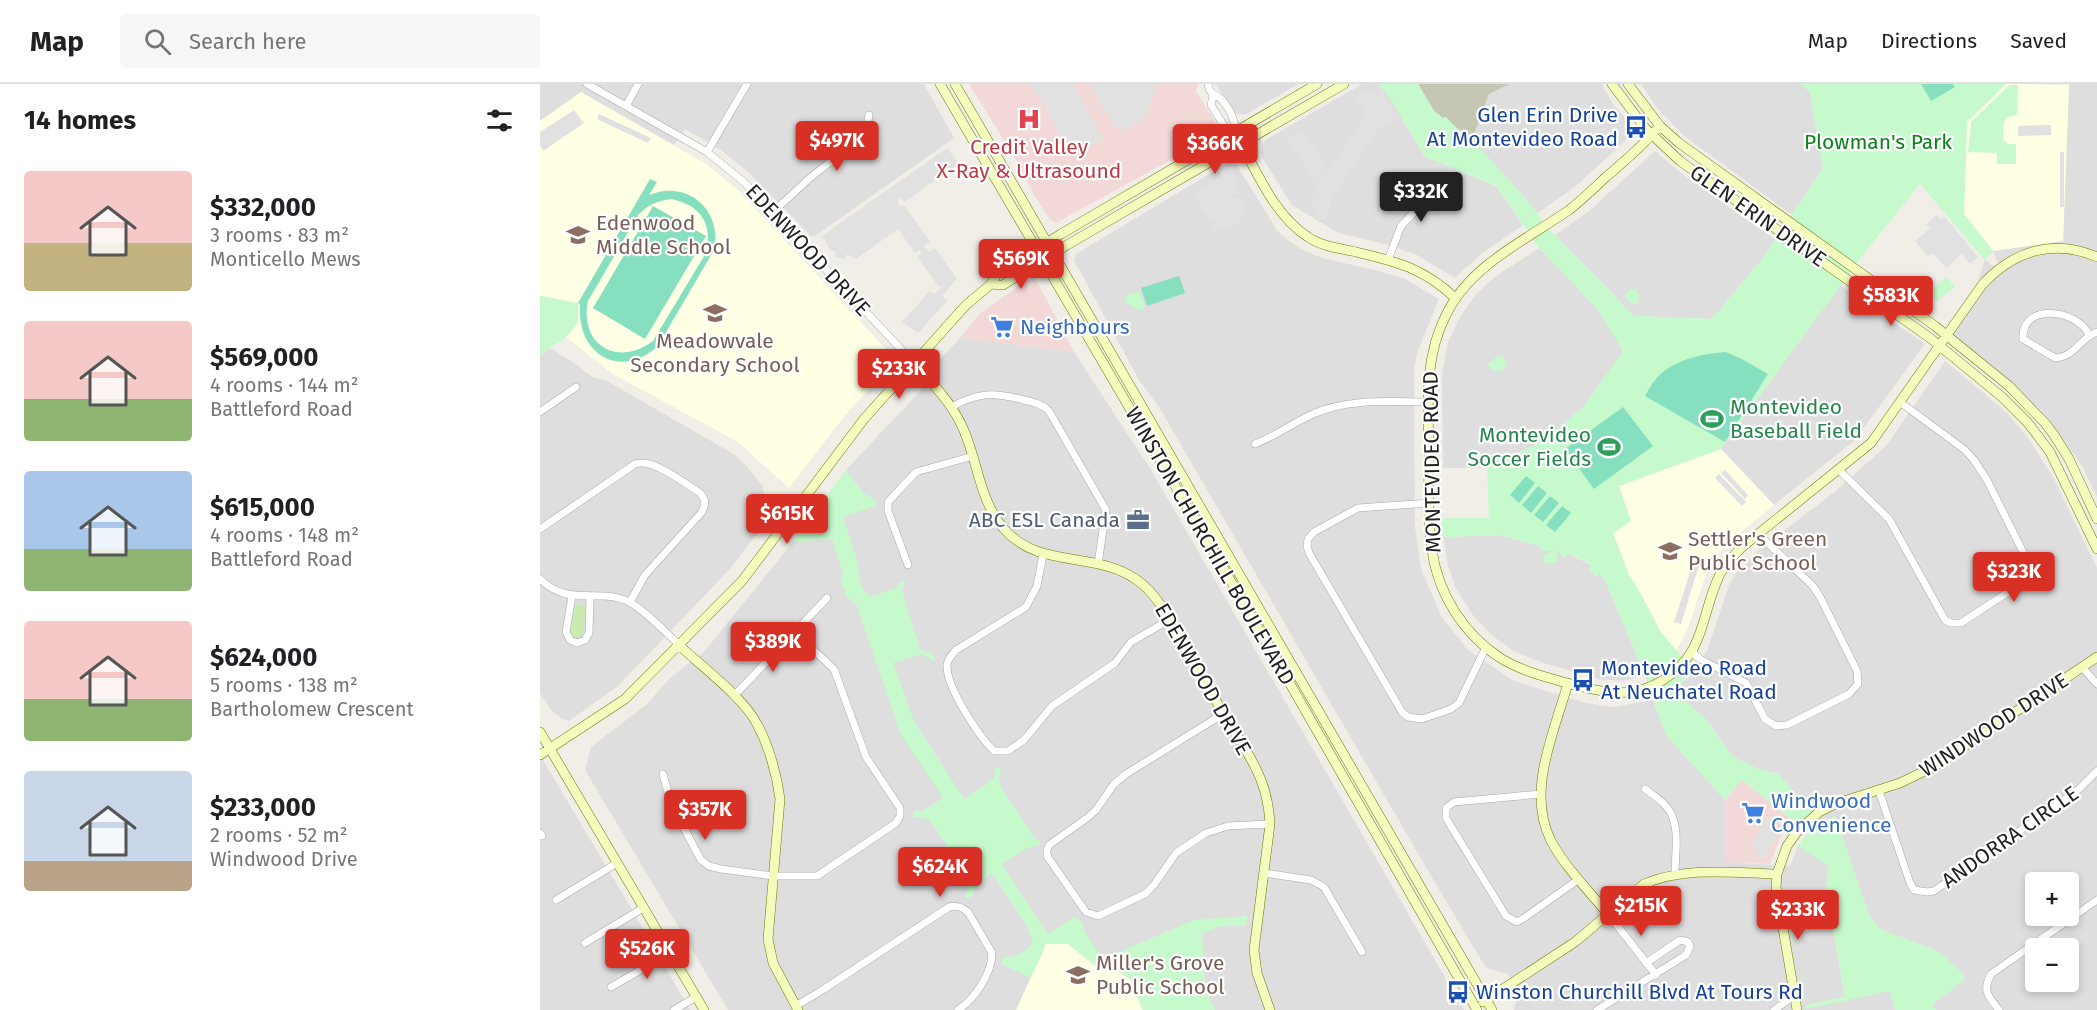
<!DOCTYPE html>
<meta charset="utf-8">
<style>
body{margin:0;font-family:"Fira Sans",sans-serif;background:#f6f6f6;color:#202124;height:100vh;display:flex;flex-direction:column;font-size:22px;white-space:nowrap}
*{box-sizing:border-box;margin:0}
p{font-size:20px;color:#757577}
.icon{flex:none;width:33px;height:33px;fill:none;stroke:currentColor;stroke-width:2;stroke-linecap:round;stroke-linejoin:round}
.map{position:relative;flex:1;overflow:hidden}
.drawer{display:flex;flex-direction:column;background:#fff;width:540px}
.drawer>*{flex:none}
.buttons{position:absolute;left:1485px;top:788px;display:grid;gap:12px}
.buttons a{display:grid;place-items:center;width:54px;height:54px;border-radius:6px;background:#fff;box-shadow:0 3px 9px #0003;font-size:30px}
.price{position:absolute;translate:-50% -51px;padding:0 14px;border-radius:6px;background:#d93025;color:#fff;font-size:20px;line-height:39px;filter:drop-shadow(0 2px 3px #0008)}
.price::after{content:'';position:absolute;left:50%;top:36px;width:18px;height:14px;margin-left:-9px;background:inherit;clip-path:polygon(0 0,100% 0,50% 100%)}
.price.current{background:#222;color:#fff}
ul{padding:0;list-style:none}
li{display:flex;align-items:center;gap:18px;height:150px;padding:0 24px}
li span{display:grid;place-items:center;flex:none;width:168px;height:120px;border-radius:6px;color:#555}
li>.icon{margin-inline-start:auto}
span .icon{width:72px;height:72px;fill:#fffc;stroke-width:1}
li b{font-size:26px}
h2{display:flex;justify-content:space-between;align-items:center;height:72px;padding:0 24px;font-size:26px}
header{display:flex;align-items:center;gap:36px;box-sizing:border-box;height:84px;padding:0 30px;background:#fff;border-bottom:2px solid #e0e0e0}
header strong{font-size:28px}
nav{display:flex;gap:33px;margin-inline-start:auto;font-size:21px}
.search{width:420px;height:54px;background:#f6f6f6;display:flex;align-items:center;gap:15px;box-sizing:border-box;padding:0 21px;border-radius:6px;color:#757577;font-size:22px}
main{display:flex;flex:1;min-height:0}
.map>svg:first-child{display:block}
.residential{fill:#dfdede;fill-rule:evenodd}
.commercial{fill:#f2d9d7}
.education{fill:#feffe3}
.construction{fill:#c5c6b3}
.grass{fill:#caebae}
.park{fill:#c6facc}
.pitch{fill:#86e0c0;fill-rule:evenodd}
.parking{fill:#e1e1e1}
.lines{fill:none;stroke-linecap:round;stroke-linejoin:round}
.street-casing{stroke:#a8a8a8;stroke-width:8}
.secondary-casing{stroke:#6a7b04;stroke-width:10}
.street{stroke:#fff;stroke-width:7}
.secondary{stroke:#f5fabd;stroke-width:9}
.labels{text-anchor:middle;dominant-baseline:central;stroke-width:4.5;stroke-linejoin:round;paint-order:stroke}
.transit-label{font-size:21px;fill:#164399;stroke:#fff;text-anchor:start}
.park-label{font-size:21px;fill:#0b8319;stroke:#fff}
.health-label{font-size:21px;fill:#be3a42;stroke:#fff}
.street-label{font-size:21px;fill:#212121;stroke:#fff}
.education-label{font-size:21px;fill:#785e54;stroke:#fff;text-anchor:start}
.shop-label{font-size:21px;fill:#366cbe;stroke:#fff;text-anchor:start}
.leisure-label{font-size:21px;fill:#27864d;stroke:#fff;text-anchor:start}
.service-label{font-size:21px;fill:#4e5e75;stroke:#fff;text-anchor:end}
</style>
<header>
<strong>Map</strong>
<div class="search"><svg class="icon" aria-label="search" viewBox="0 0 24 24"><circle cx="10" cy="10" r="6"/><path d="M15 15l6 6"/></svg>Search here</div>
<nav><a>Map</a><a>Directions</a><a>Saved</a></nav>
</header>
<main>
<section class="drawer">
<h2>14 homes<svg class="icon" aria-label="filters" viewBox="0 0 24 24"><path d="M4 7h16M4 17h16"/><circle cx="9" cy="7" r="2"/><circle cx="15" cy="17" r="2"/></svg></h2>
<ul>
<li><span style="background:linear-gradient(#f6c9c9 60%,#c2b280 0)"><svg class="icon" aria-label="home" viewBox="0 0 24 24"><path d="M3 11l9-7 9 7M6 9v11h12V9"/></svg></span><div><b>$332,000</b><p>3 rooms · 83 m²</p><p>Monticello Mews</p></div></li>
<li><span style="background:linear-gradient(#f6c9c9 65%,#8fb573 0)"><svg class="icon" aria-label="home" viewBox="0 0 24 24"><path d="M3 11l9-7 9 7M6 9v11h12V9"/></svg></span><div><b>$569,000</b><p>4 rooms · 144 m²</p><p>Battleford Road</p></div></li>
<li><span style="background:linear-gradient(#a9c7e8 65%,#8fb573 0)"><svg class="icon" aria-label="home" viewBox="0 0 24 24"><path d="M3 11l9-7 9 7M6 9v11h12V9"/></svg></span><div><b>$615,000</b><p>4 rooms · 148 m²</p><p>Battleford Road</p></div></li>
<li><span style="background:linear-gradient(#f6c9c9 65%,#8fb573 0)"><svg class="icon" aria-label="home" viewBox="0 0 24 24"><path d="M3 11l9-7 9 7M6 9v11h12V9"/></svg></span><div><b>$624,000</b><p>5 rooms · 138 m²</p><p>Bartholomew Crescent</p></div></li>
<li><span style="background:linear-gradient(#c9d6e8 75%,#b9a48a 0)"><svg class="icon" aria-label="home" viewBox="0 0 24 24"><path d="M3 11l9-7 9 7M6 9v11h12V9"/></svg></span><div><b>$233,000</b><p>2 rooms · 52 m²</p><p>Windwood Drive</p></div></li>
</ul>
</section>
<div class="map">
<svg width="1557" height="926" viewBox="0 0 1557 926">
<rect width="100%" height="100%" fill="#f1eee8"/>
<!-- residential -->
<path class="residential" d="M0,0h384l30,54 -139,98h-4l-63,-64 -27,-22 -36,-21 -11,16 -93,-53 -41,29z
M676,0h82l-53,31 -12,-2z
M822,0h17l13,17 32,55 72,30 27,39 -42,29 -26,24 -38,-23 -32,-11 -47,-11 -46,-28 -32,-51 2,-10 5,-5z
M970,0h92l11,20 23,27 -59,54 -39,28 -66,-73 17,-46z
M1101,0h159l10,8 13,76 -31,47 -108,-79 -27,-28z
M1529,0h28v413l-14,-30 -41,-56 -90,-77 14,-20 19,-54 16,11 -8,-20 70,-11z
M1115,67l31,26 90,63 -14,19 -50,60 -78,-3 -79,-81 34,-24z
M689,78l7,2 42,68 21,16 23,10 57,13 26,8 34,20 -22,54 -3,17 1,157 6,42 20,47 27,34 46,31 71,22 29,4 39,-7 13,35 59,65 1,62 64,4 8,-20 31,20 -3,24 19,107 -39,8 85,-14 4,19h-381l4,-17 -10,-19 -22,-6 -59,-99 -268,-462 -20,-27 -65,-120 2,-6z
M999,164l57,59 28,44 -40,55 -39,34 -58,28h-44l-1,-94 6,-32 12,-25 16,-23 19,-17z
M1300,201l85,59 -70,96 -81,65 -53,-56z
M420,254l114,14 77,118 313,540h-736l-143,-240 6,-23 55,-42 25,-28 33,-25 89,-110 53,-72 91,-97 1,-12z
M10,264l26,16 16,13 15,4 123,71 11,8 22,26 2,38 -37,47 -110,115 -49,35 -7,-2 -11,-9 -11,-17v-338z
M1405,277l62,52 21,25 24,37 45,93v442h-161l-4,-5 32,-25 -24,-28 -60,-23 -10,-12 -35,-100 -13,6 -44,-49 -20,-5 -26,-13 -27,-38 -33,-27 18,-15 17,-25 22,-66 7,-12 23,-23 74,-57 53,-47zM1496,798h32v33h-32zM1496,864h32v33h-32z
M961,451l38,11 4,5h15l7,7 2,-5 24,12 -2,5 6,6 5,-2 5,6 40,95 -21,6 -25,-2 -55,-16 -29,-11 -25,-18 -18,-20 -16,-25 -8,-24 -5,-28z
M0,671l97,163 53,92h-150z"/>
<!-- commercial -->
<path class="commercial" d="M429,0h229l-2,7 21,34v5l-3,5 -31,18 -127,70 -6,-3 -16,-25 -19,-37z
M493,194l4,4 37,70 -114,-14 19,-24 48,-34z
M1202,696l51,41 -13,17 -10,26 -44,-2 -1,-62z"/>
<!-- education -->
<path class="education" d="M1466,0l63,1 -6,156 -70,10 -29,-37 3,-92z
M41,8l125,72 32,26 158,170 -50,54 -57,74 -51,-46 -125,-68 -47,-37 12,-14 -1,-20 -37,-7v-175z
M1181,365l53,56 -48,39 -12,15 -7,12 -19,57 -12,23 -16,-20 -18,-35 -13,-21 -16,-43 18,-11 -12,-35z
M506,860h22l29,23 22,5 11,7 13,31h-127z"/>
<!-- construction -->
<path class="construction" d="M878,0h92l-21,10 -17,46 -20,-15 -6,-8 -3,1 -9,-7z"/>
<!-- grass -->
<path class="grass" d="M35,521l10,1 -1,25 -5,8 -8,-4z"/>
<!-- park -->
<path class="park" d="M839,0h39l16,27 9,7 3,-1c8,10 19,16 28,25 26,28 53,56 75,87l85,87 78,3 50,-60 61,-91 -13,-76 -10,-8h206l-39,38 -3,92 29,37 -8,9 -65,-76 -58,72 -141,193 -102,37 12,35 -18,12 16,42 13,21 18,35 34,40 -22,20 33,27 27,38 26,13 20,5 44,49 13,-7 35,101 10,12 60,23 24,23v5l-32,25 4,5h-41l-5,-19 -84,18v-4l39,-8 -19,-108 3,-23 -31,-20 10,-13 -66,-53 -17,20 -59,-65 -21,-60 -40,-95 -5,-6 -5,2 -6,-6 2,-6 -23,-11 -3,5 -7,-7h-4l4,3 -1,8 -11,2 -3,-4 1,-5 9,-4h-10l-4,-5 -38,-11 -58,2 -1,-19h47l-2,-50 58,-28 39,-34 39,-55 -27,-44 -57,-59 -42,-62 -73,-30 -32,-55z
M1469,1h9l-1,30 -10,2 -4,7v15l5,5h8v20h-19v-11l-29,-1 3,-30z
M1407,193l8,10 -19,15 -8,-10z
M1091,205l5,1 3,5 -1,8 -4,2 -9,-7 1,-5z
M599,207l6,17 -6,2 -12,-7 -2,-7z
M0,212l38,7v20l-12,14 -26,18z
M957,272l5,1 5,6 -5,8 -9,-1 -6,-5z
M306,386l17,23 13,7 -1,6 -32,11 14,43 4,27 9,10 26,-9 5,-7 3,1 -2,9 18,58 15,8v4l-14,-7 -28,9 21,58 50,78 30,-20 2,-11h5l-2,11 2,8 35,53 4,1v4l-13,3 -25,16 45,70 28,-17 8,6 1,8 19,28 91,-39 53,-4 -1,10h-25l-19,7 3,55 10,22h-72l-13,-31 -10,-7 -23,-5 -29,-23h-22l-15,34 -29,-14 1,-6c10,0 25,-6 30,-16l-7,-17 -34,-52 -17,16 -4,9 -6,-2 6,-15 -42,-62 -16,-2v-6h10l20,-13 -42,-63 -45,-132 -8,-5 -7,-15 2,-11 -11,-33 -39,3z"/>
<!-- pitch -->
<path class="pitch" d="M1381,0h32l2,3 -24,14z
M110,95l7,3 -8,13c38,-16 74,15 65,55l-56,96c-38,35 -82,8 -78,-42l-2,-1zM131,115c30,6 42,25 35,54l-53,88c-36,27 -74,3 -65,-40l50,-86c10,-10 19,-14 33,-16z
M113,122l53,30 -61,103 -52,-31z
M639,192l6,17 -38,13 -6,-18z
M1185,268l15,6 28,16 -43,68 -80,-46c3,-5 6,-11 10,-16 16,-20 46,-26 70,-28z
M1083,323l30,39 -59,43 -29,-40z
M986,392l9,7 -16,20 -9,-8z
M998,402l9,7 -16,20 -9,-8z
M1010,412l9,7 -16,19 -9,-7z
M1022,422l9,7 -16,19 -9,-7z"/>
<!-- parking -->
<path class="parking" d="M491,0h42l31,55 -32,16z
M550,0h67l-11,33 -21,13 -11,-4z
M828,6l8,5 6,-4 16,27 -18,10 -49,72 -6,21 -12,-4 3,-11 -5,-1 5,-21 -29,-46 16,-10 23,38 -2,5 6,1v-5l3,-2 33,-51 -10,-16z
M34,26l10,13 -41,28 -3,-6v-13z
M59,30l52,24 -3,5 -51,-24z
M1511,41v10l-33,1v-10z
M407,64l12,16 -55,38 -3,-4 -3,3v6l6,-2 26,37 -6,4 5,6 6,-4 22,31 -15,17 5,5 -29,32 -16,-11 28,-31 5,3 8,-9 -4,2 -22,-31 5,-3 -2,-3 -5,3 -17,-24 -42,30 -9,-5 -1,5 -11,-2 1,-5 -6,-2 -8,-14z
M1520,68h4v55h-4z
M685,90l2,3 5,-2 8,18 -6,3 1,3 5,-2 5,15 -6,6 2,5 -29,10 -3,-7 6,-3 -1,-6 -6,2 -4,-9 -3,1 -6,-19z
M1397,131l4,4 3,-3 34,41 -8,7 -8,-10 -16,14 -13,-15 -5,4 -13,-16 15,-12 -4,-5z
M1185,386l23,25 -3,4 -24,-26z
M1179,390l27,28 -4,4 -27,-28z
M1155,473l6,2 -20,65 -7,-2z
M1229,730l10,6 -4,6 6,4 -17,28 -10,-6 2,-5 -5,-3z"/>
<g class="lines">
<!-- street casing -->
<g class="street-casing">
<path id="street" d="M47,0l120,68 37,30 170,181
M668,0c1,11 9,10 15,17 8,10 13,20 12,32l-9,-4 -15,-24 2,-9
M86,22l12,-22
M167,68l40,-68
M233,128l38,-35 50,-39 6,-13 2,-10
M848,176l13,-34 22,-23 18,-24
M1549,251c-11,-26 -68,-33 -66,4l32,19c22,-2 24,-20 42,-26
M411,323c28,-15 43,-15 73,-7 9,2 18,4 25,11l57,99 -8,54
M0,328l36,-25
M715,360c20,-8 38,-21 58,-30 35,-16 77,-12 115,-12
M1299,386l50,49 56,101 6,3h10l61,-40 8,-14 -2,-7 -41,-82 -13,-20 -9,-10 -65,-48
M890,419l-72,5 -44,24 -6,7 -1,7 2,7 93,159 6,5 14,2 29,-10 8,-6 27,-56
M0,445l95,-65c18,-6 47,18 64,28 7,7 7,11 3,20l-57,63 -15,27
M503,471l-6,31 -11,21 -70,43c-4,5 -8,8 -9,15 -1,22 31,70 47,86h14l16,-11 28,-34 63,-43 16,-21 38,-22
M368,481l-20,-54v-9l28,-30 57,-16
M0,495c29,29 60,8 89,23 13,6 39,32 50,43
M32,512l-6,36 4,8 7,3 8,-3 4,-7 1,-36
M1152,568l8,7 46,24 19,36 11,7 11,-1 62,-31 9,-10 -1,-13 -37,-74 -7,-11 -55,-52
M1542,583l15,17
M194,612l93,-98
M683,630l-97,60 -12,10 -18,26 -9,8 -38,27 -2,5v6l39,56 12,4 47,-22 9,-9 22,-32 30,-20 22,-7 42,-2
M123,690l8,30 30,56 8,6 12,3 52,7h44l79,-53 4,-7v-8l-34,-51 -32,-88 -39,-36
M1105,705c6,5 14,9 19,15 18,17 11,47 11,70
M1339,707l31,92 4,7 13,2 7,-1 145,-102 18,-18
M1001,710l-87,8 -8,6v10l60,98 11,6 7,-4 55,-39
M0,749l2,3
M724,789l47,7 13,7 38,65
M16,816l61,-37
M1068,830l48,61
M45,859l58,-35
M71,903l59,-34
M256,922l28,-17 125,-82c8,-2 13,0 19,5l24,41c0,20 -17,46 -34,57
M134,926l22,-13
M1057,926l89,-55 4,-9 -2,-4 -8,-2 -34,23
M1234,926l20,-14
M1459,926c-11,-14 -17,-19 -8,-36l106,-74"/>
</g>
<!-- secondary casing -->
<g class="secondary-casing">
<path id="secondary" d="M400,0l310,530 227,396
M415,0l537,926
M1072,0l33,44 35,33 250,177 72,59 26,26 22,29 47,97
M1088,0l32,42 19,17 256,183 74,60 36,37 9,12 15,24 28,60
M1120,42c-16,18 -35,35 -54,51 -12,11 -24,23 -37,33 -43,30 -99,55 -123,105 -22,43 -18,88 -17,136 0,32 -2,66 3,99 6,44 32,85 70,109 20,12 43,18 65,24 32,9 66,17 96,-3 44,-28 37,-65 57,-106 6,-10 14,-19 22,-27l129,-104 111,-158c31,-34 71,-47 115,-28
M699,56c19,34 36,76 69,97 13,9 29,11 44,14 42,10 71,16 103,47
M451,200l12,1 64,-40 277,-161
M374,279c17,19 36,38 47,61 17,34 17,75 43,105 36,41 91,21 133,51 22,15 34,43 47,66 13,22 26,44 39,67 12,21 29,43 38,67 6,15 8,28 9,44l-16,126 3,23 13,37
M139,561c23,22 64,52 78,79 12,22 20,51 23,75l-12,140 5,24 25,47
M1028,599c-14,50 -42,108 -17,158 14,26 38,50 57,73
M0,648l164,278
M0,671l85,-56 117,-118 122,-162 102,-114 25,-21 6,-10 64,-40 256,-150
M943,918l92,-60 69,-58c42,-18 89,-11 133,-10
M1257,926l-21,-123 1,-13 10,-28 10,-14 22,-20 16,-8 65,-21 35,-17 162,-109"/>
</g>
<!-- street -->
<use href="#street" class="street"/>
<!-- secondary -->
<use href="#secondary" class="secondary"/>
</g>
<!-- icons -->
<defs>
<g id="hospital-bare" transform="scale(1.8)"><path d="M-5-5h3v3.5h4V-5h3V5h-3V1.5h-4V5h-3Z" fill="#e0444e" stroke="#fff" stroke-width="2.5" paint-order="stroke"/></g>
<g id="bus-bare" transform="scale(1.8)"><path d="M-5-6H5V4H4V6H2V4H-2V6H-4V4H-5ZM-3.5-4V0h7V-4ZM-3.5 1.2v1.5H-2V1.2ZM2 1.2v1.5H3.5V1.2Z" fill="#1a4fb4" stroke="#fff" stroke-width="2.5" paint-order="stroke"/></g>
<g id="school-bare" transform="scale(1.8)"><path d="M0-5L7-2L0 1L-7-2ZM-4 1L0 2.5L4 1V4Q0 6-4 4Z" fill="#8d6e63" stroke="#fff" stroke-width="2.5" paint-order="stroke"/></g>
<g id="supermarket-bare" transform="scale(1.8)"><path d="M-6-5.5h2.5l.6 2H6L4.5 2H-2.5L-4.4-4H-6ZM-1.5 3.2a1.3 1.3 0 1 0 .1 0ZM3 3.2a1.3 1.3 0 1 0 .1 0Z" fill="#3f7fe0" stroke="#fff" stroke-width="2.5" paint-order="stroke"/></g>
<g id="stadium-bare" transform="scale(1.8)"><path d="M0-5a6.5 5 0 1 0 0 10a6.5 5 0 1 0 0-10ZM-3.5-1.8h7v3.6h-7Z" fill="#2e9e5b" stroke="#fff" stroke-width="2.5" paint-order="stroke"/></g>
<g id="office-bare" transform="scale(1.8)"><path d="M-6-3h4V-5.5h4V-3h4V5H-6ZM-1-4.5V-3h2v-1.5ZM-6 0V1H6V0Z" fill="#5c6f8a" stroke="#fff" stroke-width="2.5" paint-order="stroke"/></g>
</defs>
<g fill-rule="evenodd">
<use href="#hospital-bare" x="489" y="35"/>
<use href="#bus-bare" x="1096" y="43"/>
<use href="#school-bare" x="38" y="151"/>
<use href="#school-bare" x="175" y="229"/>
<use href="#supermarket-bare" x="462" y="243"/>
<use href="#stadium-bare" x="1172" y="335"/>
<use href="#stadium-bare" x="1069" y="363"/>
<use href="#office-bare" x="598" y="436"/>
<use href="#school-bare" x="1130" y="467"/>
<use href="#bus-bare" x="1043" y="596"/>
<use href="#supermarket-bare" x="1213" y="729"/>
<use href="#school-bare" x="538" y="891"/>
<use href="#bus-bare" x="918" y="908"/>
</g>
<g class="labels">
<!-- transit labels -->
<g class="transit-label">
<text x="1078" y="31" text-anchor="end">Glen Erin Drive<tspan x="1078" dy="24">At Montevideo Road</tspan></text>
<text x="1061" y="584">Montevideo Road<tspan x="1061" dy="24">At Neuchatel Road</tspan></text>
<text x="936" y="908">Winston Churchill Blvd At Tours Rd</text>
</g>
<!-- park labels -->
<g class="park-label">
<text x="1338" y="58">Plowman's Park</text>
</g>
<!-- health labels -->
<g class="health-label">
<text x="489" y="63">Credit Valley<tspan x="489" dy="24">X-Ray &amp; Ultrasound</tspan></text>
</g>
<!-- street labels -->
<g class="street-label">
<text transform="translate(1218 132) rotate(35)">GLEN ERIN DRIVE</text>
<text transform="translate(268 166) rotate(47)">EDENWOOD DRIVE</text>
<text transform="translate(892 378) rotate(-91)">MONTEVIDEO ROAD</text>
<text transform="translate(670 462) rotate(60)">WINSTON CHURCHILL BOULEVARD</text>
<text transform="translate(663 595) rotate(60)">EDENWOOD DRIVE</text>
<text transform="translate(1454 641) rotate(-33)">WINDWOOD DRIVE</text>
<text transform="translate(1470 753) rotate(-35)">ANDORRA CIRCLE</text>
</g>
<!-- education labels -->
<g class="education-label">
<text x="56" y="139">Edenwood<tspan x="56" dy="24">Middle School</tspan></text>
<text x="175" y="257" text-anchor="middle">Meadowvale<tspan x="175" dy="24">Secondary School</tspan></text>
<text x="1148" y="455">Settler's Green<tspan x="1148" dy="24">Public School</tspan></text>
<text x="556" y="879">Miller's Grove<tspan x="556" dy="24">Public School</tspan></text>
</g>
<!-- shop labels -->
<g class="shop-label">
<text x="480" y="243">Neighbours</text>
<text x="1231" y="717">Windwood<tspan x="1231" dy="24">Convenience</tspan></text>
</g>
<!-- leisure labels -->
<g class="leisure-label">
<text x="1190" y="323">Montevideo<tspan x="1190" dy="24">Baseball Field</tspan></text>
<text x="1051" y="351" text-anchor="end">Montevideo<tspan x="1051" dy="24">Soccer Fields</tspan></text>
</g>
<!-- service labels -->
<g class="service-label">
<text x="580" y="436">ABC ESL Canada</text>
</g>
</g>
</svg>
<div class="buttons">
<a>+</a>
<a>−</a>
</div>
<b class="price" style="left:297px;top:88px">$497K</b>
<b class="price" style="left:675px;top:91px">$366K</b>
<b class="price current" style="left:881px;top:139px">$332K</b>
<b class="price" style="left:481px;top:206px">$569K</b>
<b class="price" style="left:1351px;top:243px">$583K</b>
<b class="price" style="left:359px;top:316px">$233K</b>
<b class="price" style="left:247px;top:461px">$615K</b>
<b class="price" style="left:1474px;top:519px">$323K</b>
<b class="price" style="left:233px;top:589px">$389K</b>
<b class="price" style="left:165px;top:757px">$357K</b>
<b class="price" style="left:400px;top:814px">$624K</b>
<b class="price" style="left:1101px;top:853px">$215K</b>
<b class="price" style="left:1258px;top:857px">$233K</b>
<b class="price" style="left:107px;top:896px">$526K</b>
</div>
</main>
